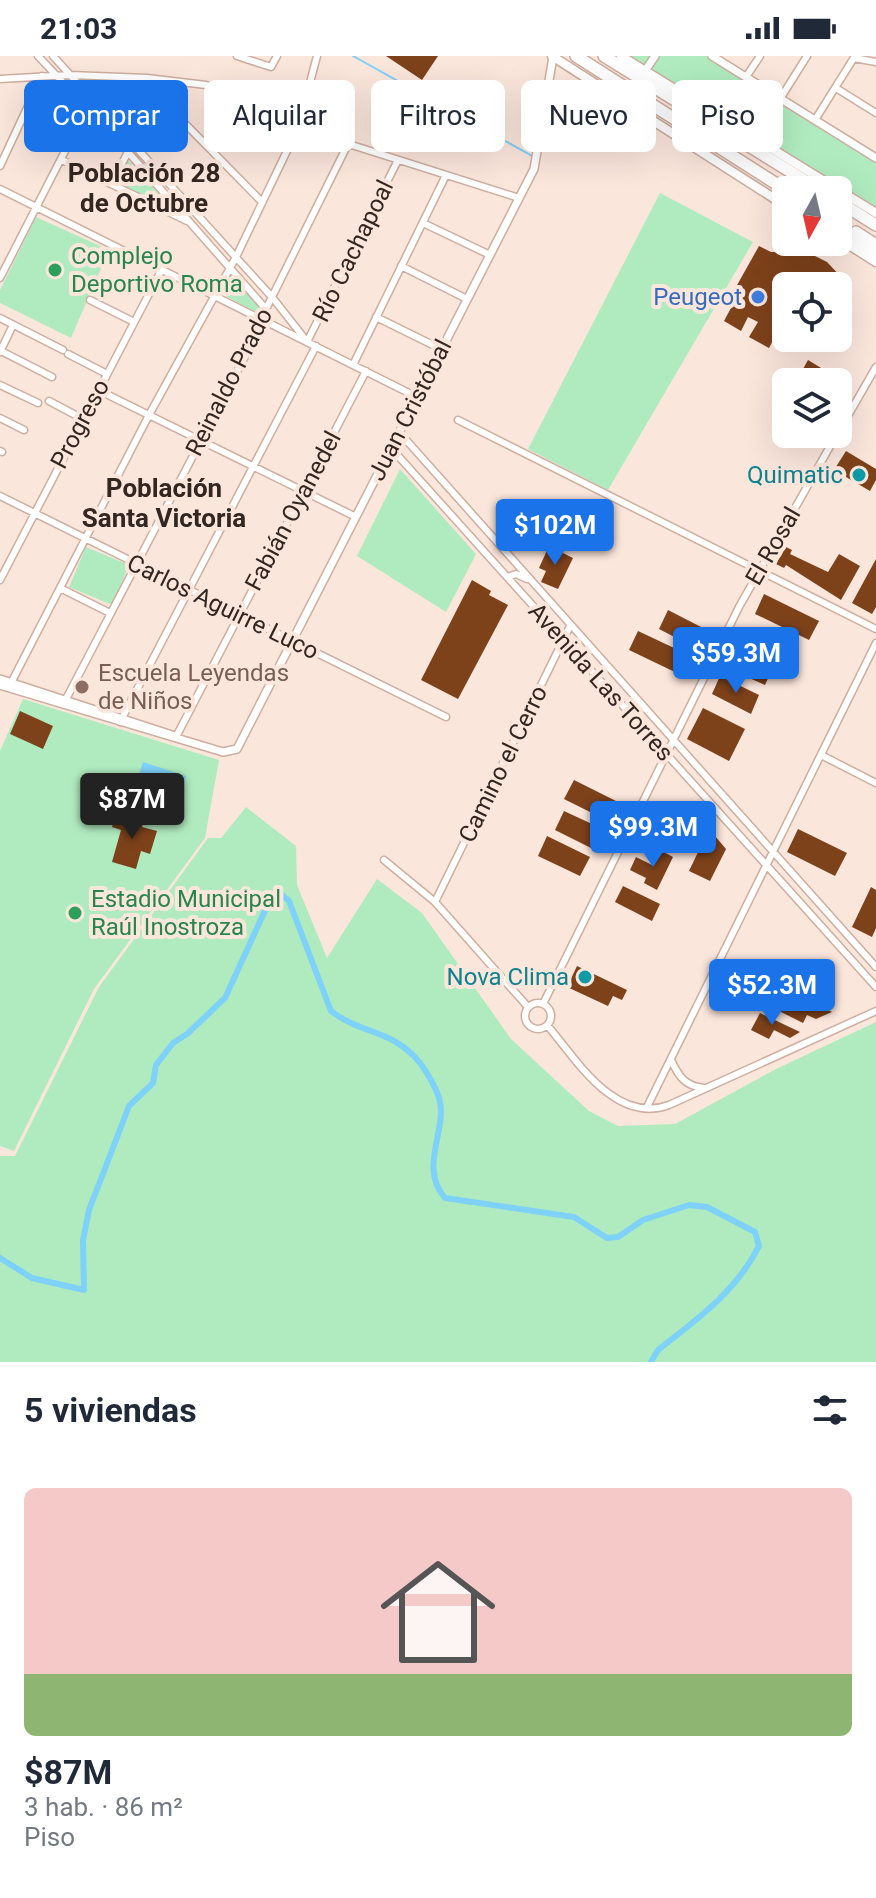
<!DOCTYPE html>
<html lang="es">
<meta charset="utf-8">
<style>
body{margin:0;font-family:Roboto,sans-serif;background:#f2f2f3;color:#1f2937;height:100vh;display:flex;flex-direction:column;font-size:30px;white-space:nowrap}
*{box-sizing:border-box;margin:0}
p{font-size:26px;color:#747a83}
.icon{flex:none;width:44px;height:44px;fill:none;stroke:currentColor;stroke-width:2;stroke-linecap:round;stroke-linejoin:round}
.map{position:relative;height:1306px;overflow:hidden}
.sheet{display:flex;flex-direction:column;background:#fff;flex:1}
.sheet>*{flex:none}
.top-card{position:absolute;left:24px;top:24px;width:828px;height:72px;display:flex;gap:16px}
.needle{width:52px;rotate:188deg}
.tools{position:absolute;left:772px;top:120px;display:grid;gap:16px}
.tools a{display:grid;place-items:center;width:80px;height:80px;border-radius:12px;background:#fff;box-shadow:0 8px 32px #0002;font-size:40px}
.price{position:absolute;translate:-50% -68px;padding:0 18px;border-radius:8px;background:#1a73e8;color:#fff;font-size:26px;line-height:52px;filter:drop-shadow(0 2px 4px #0008)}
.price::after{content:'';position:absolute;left:50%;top:48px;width:24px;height:18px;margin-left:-12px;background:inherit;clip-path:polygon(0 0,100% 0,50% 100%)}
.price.current{background:#222;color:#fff}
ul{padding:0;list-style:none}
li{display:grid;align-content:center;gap:16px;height:424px;padding:0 24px}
li span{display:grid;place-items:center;height:248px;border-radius:12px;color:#555}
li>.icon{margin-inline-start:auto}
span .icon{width:144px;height:144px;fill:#fffc;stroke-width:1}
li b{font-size:34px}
h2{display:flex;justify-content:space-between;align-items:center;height:96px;padding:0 24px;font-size:34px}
.pill{padding:0 28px;border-radius:12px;background:#fff;box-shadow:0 8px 32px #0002;font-size:28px;line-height:72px}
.pill.current{background:#1a73e8;color:#fff}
.status{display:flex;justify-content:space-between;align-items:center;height:56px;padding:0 40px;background:#fff;direction:ltr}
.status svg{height:22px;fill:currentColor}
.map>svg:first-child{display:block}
.green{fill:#b0ebbf}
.water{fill:#7ed1f8}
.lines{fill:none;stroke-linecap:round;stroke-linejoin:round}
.stream{stroke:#7ed1f8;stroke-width:2}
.canal{stroke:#7ed1f8;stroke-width:6}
.building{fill:#7e421b}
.minor-casing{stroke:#ceae9e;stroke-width:9}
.tertiary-casing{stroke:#ceae9e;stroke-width:10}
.secondary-casing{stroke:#ceae9e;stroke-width:11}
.motorway-casing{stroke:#ceae9e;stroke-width:14}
.minor{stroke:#fff;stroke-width:6}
.tertiary{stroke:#fff;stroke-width:7}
.secondary{stroke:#fff;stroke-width:8}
.motorway{stroke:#fff;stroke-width:11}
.leisure-dot{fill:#2e9e5b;stroke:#fbe6dc;stroke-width:3}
.shop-dot{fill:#3f7fe0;stroke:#fbe6dc;stroke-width:3}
.culture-dot{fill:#0f9aa8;stroke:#fbe6dc;stroke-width:3}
.education-dot{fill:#8d6e63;stroke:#fbe6dc;stroke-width:3}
.labels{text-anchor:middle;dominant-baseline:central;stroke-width:8;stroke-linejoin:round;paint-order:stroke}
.street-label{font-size:24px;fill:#332620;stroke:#fbe6dc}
.leisure-label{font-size:24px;fill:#27864d;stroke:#fbe6dc;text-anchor:start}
.shop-label{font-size:24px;fill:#366cbe;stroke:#fbe6dc;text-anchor:end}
.culture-label{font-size:24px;fill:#0d838f;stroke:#fbe6dc;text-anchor:end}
.education-label{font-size:24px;fill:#785e54;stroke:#fbe6dc;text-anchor:start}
.neighbourhood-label{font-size:26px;font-weight:bold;fill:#332620;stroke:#fbe6dc}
</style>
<div class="status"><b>21:03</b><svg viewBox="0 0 49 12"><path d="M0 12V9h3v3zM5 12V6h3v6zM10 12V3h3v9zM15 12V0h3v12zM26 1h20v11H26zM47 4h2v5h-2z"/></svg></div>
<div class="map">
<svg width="876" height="1306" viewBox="0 0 876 1306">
<rect width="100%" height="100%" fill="#fbe6dc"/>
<!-- green -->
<path class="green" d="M630,0h78l168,106v45z
M82,24l57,3 -27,31z
M126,102l51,56 -61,-30z
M660,137l93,49 -145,248 -80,-41z
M36,161l73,33 -38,88 -71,-35v-13z
M231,218l31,35 -6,4 -35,-20z
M400,413l76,85 -30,58 -89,-56z
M86,491l43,18 -17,40 -43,-18z
M23,643l196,61 -14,78 -111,151 -80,162 -14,-5v-395z
M246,751l50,39 1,39 30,73 50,-79 45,34 89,126 78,72 29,15 57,-2 101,-55 100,-47v340h-876v-206h15l84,-169 109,-149h13z"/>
<!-- water -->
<path class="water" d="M143,706l43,14 -7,21 -43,-14z"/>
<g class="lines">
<!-- stream -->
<path class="stream" d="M353,0l181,101"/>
<!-- canal -->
<path class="canal" d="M0,1202l32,20 52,12 -1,-50 6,-30 40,-104 24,-23 3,-18 17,-22 14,-9 38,-36 48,-105 8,1 8,7 42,110c31,24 62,18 89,52 7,9 18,28 20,39 6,29 -21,67 5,96l129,19 33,21 11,-1 25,-17 46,-15 18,2 48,25 4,14c-23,46 -62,73 -101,104l-7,12"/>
</g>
<!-- building -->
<path class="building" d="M386,0h52l-16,24z
M759,190l12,6h29l15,4 12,6 18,19 -7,11v-6h-11l-9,-5 -3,5h-29v52l-9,-5 -8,15 -20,-11 9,-15 -10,-5 -7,14 -17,-10 8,-15 -5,-3z
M808,304l41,25 -11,19v-22l-41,-2z
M846,395l30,18v11l-6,11 -36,-21z
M549,490l24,12 -15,31 -17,-7 5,-11 -7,-3z
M786,491l6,3 -2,4 38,18 11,-18 21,12 -19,34 -55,-35 -2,3 -8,-4z
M876,503v48l-4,7 -20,-11z
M472,524l19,11 -2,4 19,10 -50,94 -37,-19z
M764,538l55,27 -10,19 -54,-26z
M668,554l35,18 -9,19 -35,-18z
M638,575l51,24 -10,19 -50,-24z
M734,590l40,19 -9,20 -41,-18z
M720,620l39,19 -8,19 -39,-20z
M703,652l42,21 -16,32 -42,-22z
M20,655l33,15 -10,23 -33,-15z
M574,724l44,22 -10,19 -44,-22z
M564,755l41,19 -10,20 -40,-20z
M116,757l28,8 -2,6 15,4 -7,23 -9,-3 -5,18 -24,-7 9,-32 -9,-3z
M709,773l17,20 -16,32 -21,-10z
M798,773l49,24 -12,23 -48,-24z
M547,780l43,21 -10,19 -42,-20z
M660,794l13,7 -16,33 -13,-7 2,-5 -16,-8 6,-13 16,8z
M623,830l37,18 -8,17 -37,-19z
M871,831l5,3v38l-4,9 -20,-10z
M577,910l50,24 -5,10 -9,-4 -5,10 -41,-19z
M787,933l45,23 -16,7 -9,-4 -4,8 -26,-13z
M760,957l40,19 -10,6 -16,-8 -5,9 -18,-9z"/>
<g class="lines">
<!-- minor casing -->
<g class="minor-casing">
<path id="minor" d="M38,0l90,96 138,157
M53,0l219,241 33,42
M237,0l34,11 6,-11
M854,2l22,4
M746,21l14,-21
M0,23l70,-4 77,3 59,7 96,31
M836,32l40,25
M780,43l27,-43
M110,64l28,-29 14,-1 110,112
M815,64l40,-64
M298,72l221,70
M207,89l41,-44
M62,104l125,61
M0,110l42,-90
M111,128l17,-32
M0,133l417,208
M423,167l67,32
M401,210l66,33
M0,222l87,-170
M90,244l44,22
M376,261l65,32
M0,262l63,32
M307,286l91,-182
M1,295l51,26
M0,296l13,-27
M68,298l39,20
M353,309l93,-190
M0,329l38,18
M98,334l258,127
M49,345l34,18
M0,362l24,12
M458,364l418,209
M399,376l477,535
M838,377l38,-66
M391,392l485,539
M0,395l2,1
M0,440l446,221
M508,521l8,-3 11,5
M0,524l162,-311
M60,532l50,25
M10,629l139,-270 87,-158 62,-129 19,-72
M65,645l199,-381 2,-11 82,-165
M120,666l196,-376
M176,681l190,-366
M821,699l55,28
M384,804l51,42 93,105
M435,846l135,-276
M525 960a13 13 0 1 1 26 0a13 13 0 1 1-26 0Z
M543,948l196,-397 98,-173
M547,969c29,34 68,100 122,80l207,-94
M671,1004c8,17 14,26 33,28
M647,1051l229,-464"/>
</g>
<!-- tertiary casing -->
<g class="tertiary-casing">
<path id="tertiary" d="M712,0l164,102
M645,15l10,-15
M0,623l175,57
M2,624l-2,5 223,67 14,-3 297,-580 19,-112"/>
</g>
<!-- secondary casing -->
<g class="secondary-casing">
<path id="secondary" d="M552,0l234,150
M621,0l255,157
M838,182l38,24"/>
</g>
<!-- motorway casing -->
<g class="motorway-casing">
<path id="motorway" d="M576,0l210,134
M604,0l216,134
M838,145l38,24
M838,170l38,30
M856,176l20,13"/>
</g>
<!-- minor -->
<use href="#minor" class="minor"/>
<!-- tertiary -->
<use href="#tertiary" class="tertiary"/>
<!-- secondary -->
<use href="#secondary" class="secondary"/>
<!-- motorway -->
<use href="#motorway" class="motorway"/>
</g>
<!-- markers -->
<g class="leisure-dot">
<circle cx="55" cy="214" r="8"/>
<circle cx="75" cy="857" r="8"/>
</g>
<circle class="shop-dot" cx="758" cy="241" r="8"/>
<g class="culture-dot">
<circle cx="859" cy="419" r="8"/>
<circle cx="585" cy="921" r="8"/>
</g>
<circle class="education-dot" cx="82" cy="631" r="8"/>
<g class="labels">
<!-- street labels -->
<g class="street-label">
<text transform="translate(353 195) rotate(-64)">Río Cachapoal</text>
<text transform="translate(229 326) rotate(-63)">Reinaldo Prado</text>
<text transform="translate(410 354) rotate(-63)">Juan Cristóbal</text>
<text transform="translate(80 368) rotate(-62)">Progreso</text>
<text transform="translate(293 455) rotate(-62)">Fabián Oyanedel</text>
<text transform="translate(773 490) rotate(-60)">El Rosal</text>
<text transform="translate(223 551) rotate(26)">Carlos Aguirre Luco</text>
<text transform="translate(601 626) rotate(48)">Avenida Las Torres</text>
<text transform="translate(503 708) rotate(-64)">Camino el Cerro</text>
</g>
<!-- leisure labels -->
<g class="leisure-label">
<text x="71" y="200">Complejo<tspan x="71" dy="28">Deportivo Roma</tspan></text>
<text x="91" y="843">Estadio Municipal<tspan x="91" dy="28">Raúl Inostroza</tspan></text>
</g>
<!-- shop labels -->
<g class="shop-label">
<text x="742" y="241">Peugeot</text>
</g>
<!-- culture labels -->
<g class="culture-label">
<text x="843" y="419">Quimatic</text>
<text x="569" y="921">Nova Clima</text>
</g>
<!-- education labels -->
<g class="education-label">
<text x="98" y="617">Escuela Leyendas<tspan x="98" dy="28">de Niños</tspan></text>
</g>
<!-- neighbourhood labels -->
<g class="neighbourhood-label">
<text x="144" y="117">Población 28<tspan x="144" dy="30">de Octubre</tspan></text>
<text x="164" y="432">Población<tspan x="164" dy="30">Santa Victoria</tspan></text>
</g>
</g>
</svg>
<div class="tools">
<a><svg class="needle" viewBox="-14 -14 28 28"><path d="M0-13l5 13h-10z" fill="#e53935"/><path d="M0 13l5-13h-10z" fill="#747a83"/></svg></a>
<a><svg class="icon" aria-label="locate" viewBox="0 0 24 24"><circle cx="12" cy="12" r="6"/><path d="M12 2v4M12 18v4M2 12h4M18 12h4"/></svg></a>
<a><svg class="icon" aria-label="layers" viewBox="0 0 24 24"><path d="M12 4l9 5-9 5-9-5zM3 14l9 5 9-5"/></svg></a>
</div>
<b class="price" style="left:555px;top:511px">$102M</b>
<b class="price" style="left:736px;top:639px">$59.3M</b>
<b class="price current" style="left:132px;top:785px">$87M</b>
<b class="price" style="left:653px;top:813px">$99.3M</b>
<b class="price" style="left:772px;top:971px">$52.3M</b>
<div class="top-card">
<a class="pill current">Comprar</a>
<a class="pill">Alquilar</a>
<a class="pill">Filtros</a>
<a class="pill">Nuevo</a>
<a class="pill">Piso</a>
</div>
</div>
<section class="sheet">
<h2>5 viviendas<svg class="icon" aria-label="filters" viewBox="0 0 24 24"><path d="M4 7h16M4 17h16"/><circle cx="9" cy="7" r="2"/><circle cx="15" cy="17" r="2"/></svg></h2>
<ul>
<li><span style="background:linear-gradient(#f6c9c9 75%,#8fb573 0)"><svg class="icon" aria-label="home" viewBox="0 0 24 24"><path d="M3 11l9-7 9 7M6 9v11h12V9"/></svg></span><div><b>$87M</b><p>3 hab. · 86 m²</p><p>Piso</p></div></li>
</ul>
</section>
